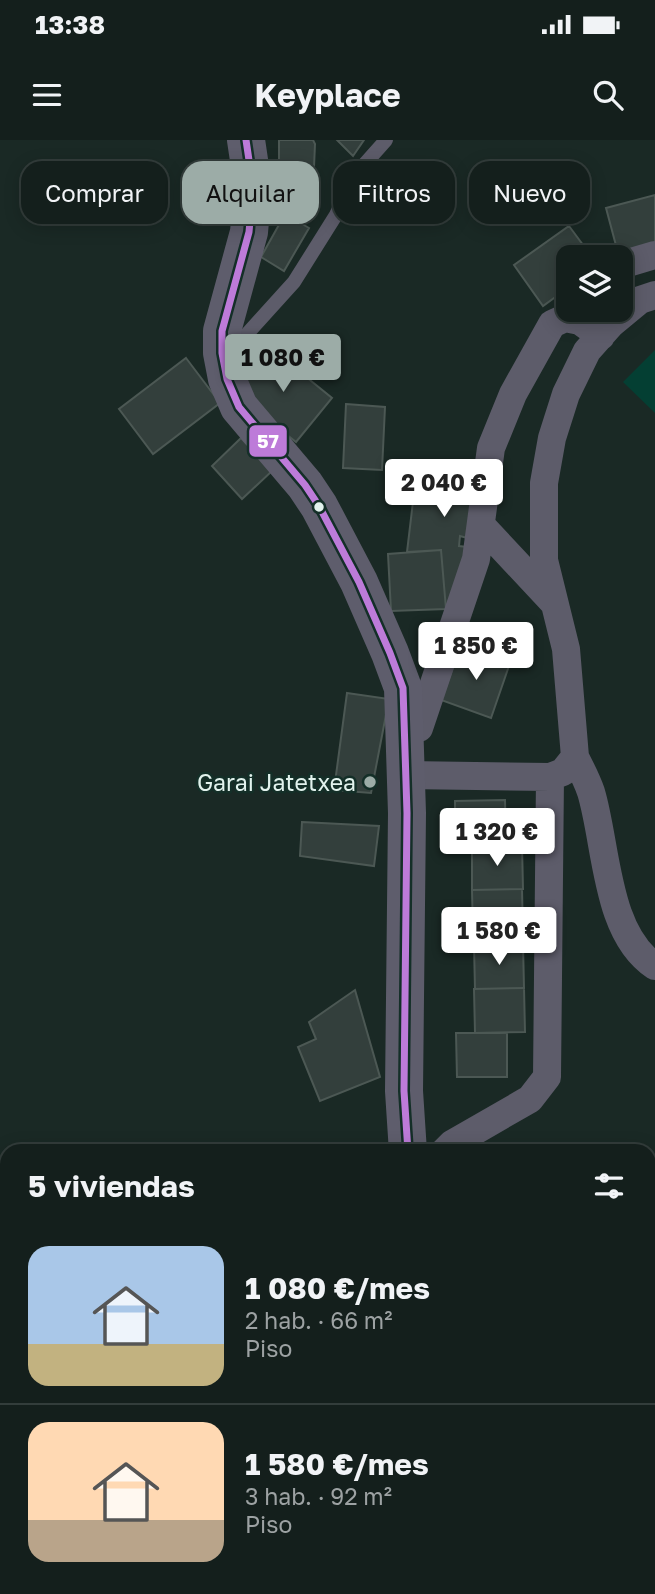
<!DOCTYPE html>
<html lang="es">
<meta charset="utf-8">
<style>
body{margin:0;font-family:"Golos Text",sans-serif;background:#1d2725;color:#f1f3f6;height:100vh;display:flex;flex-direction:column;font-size:26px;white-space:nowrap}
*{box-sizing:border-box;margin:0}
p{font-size:23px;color:#9da2a3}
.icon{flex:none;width:38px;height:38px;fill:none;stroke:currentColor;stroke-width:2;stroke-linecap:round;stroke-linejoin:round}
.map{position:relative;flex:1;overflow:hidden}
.details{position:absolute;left:0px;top:1004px;width:656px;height:450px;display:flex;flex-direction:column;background:#141f1c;border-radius:21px 21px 0 0;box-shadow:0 4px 18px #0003,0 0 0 2px #333d3b}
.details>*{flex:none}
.top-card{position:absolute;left:21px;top:21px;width:614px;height:63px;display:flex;gap:14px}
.fabs{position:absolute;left:556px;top:105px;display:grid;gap:14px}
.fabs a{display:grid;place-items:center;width:77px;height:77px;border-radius:14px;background:#141f1c;box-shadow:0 4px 18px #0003,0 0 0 2px #333d3b;font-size:35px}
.price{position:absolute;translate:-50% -60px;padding:0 16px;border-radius:7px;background:#fff;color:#222;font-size:23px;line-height:46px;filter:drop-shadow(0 2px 4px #0008)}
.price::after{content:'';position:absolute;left:50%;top:42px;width:21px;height:16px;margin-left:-10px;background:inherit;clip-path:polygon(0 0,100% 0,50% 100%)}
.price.selected{background:#9caca7;color:#111}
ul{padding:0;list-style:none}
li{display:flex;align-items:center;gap:21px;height:175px;padding:0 28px}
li+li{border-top:2px solid #333d3b}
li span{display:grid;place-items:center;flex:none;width:196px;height:140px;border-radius:21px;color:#555}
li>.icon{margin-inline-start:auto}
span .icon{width:84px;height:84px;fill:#fffc;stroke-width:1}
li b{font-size:30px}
h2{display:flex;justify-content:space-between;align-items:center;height:84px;padding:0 28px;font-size:30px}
.chip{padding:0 24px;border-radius:21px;background:#141f1c;box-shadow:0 4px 18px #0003,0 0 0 2px #333d3b;font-size:24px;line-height:63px}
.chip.selected{background:#9caca7;color:#111}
.status{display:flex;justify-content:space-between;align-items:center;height:49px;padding:0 35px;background:#141f1c;direction:ltr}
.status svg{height:19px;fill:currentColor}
header{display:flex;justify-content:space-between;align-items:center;height:91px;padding:0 28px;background:#141f1c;font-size:32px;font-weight:700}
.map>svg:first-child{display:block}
.green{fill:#043f33}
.building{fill:#333f3c;stroke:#4c5854;stroke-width:2}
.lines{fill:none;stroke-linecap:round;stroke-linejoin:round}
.lane{stroke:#5d5c6a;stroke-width:14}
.street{stroke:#5d5c6a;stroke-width:28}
.secondary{stroke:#5e5d6c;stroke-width:38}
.bus-1-casing{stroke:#142f28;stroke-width:12}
.bus-1{stroke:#bd7bd9;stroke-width:7}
.bus-dot{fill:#e2f2ed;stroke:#142f28;stroke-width:2.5}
.poi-dot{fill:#9caca7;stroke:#142f28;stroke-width:2.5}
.labels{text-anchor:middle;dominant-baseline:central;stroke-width:5;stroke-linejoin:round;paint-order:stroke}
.poi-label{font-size:23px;fill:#e2f2ed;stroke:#142f28;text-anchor:end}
.line-badge{stroke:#142f28;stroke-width:2.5}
.badge-label{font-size:19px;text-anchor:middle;font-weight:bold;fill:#fff}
</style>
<div class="status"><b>13:38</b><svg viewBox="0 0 49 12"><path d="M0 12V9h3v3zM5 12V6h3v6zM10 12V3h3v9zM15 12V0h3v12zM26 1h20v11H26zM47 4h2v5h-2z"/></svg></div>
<header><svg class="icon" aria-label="menu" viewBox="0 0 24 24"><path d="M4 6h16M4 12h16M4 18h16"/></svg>Keyplace<svg class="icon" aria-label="search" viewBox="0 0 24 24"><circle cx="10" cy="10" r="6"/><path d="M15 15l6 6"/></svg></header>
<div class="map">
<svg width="655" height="1454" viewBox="0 0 655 1454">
<rect width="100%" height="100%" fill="#1a2925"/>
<!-- green -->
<path class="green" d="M655,210v63l-32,-31z"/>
<!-- building -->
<path class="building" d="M279,0h34l2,4 -2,46 -34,2z
M337,0h27l-11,16z
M655,55v48l-37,10 -12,-45z
M285,74l24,14 -25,43 -23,-14z
M569,86l23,31h-23v30l-26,19 -29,-41z
M268,206l64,52 -36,44 -49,-39 -7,-21z
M186,218l34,45 -67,51 -34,-45z
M346,264l39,3 -3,63 -39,-2z
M241,298l31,33 -30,28 -30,-33z
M417,328l66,13 -12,58 -11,-3 -1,10 9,1 -22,62 -5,-59 -34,2z
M441,410l5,59 -55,2 -3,-57z
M461,506l49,17 -19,55 -50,-18z
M347,553l42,6 -18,94 -37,-3z
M505,660l1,45h-51v-44z
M302,682l77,4 -5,40 -74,-10z
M522,705l1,44 -51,1v-44z
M522,749l1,45h-50l-1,-44z
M523,804l1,44 -49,1 -1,-44z
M524,848l1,44 -50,1 -1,-44z
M355,850l25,87 -60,24 -22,-54 18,-8 -7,-17z
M456,893h51v44h-50z
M449,1447h47l2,7h-48z
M560,1447h78l1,7h-77z"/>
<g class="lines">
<!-- lane -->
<path class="lane" d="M226,210l21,-16 47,-52 42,-67 18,-39 32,-36"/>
<!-- street -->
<path class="street" d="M621,125l34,-10
M481,385l72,77
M419,588l57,-169 15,-111 22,-54 39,-70 13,-6 15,3 21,15
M575,617c6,12 12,23 16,35 16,53 14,141 64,174
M406,635l144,2 13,-5 12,-15 -9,-108 -22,-89v-77l8,-45 14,-44 21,-43 24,-27 29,-24 15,-5
M444,1012l8,-8 78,-45 17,-22 3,-300
M512,1447l1,7"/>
<!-- secondary -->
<path class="secondary" d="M246,0l7,47 -4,45 -27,99v22l5,26 12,28 66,78 14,21 40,76 31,71 13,35 4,125 -3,278 4,61
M347,1447l1,7"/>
<!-- bus-1 casing -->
<g class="bus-1-casing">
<path id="bus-1" d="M246,0l7,47 -4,45 -27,99v22l5,26 12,28 66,78 14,21 40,76 31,71 13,35 4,125 -3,278 4,61"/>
</g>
<!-- bus-1 -->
<use href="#bus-1" class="bus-1"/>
</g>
<!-- markers -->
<circle class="bus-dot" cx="319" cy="367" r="6"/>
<circle class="poi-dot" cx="370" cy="642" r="7"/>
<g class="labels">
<!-- poi labels -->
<g class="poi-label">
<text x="356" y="642">Garai Jatetxea</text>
</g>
</g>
<rect class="line-badge" x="248" y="284" width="40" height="34" rx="7" fill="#bd7bd9"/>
<g class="badge-label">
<text x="268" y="308">57</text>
</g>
</svg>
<div class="fabs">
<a><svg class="icon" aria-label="layers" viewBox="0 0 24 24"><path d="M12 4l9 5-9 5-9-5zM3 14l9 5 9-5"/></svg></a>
</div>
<b class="price selected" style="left:283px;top:254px">1 080 €</b>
<b class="price" style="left:444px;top:379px">2 040 €</b>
<b class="price" style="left:476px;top:542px">1 850 €</b>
<b class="price" style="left:497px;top:728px">1 320 €</b>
<b class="price" style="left:499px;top:827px">1 580 €</b>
<div class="top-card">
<a class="chip">Comprar</a>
<a class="chip selected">Alquilar</a>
<a class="chip">Filtros</a>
<a class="chip">Nuevo</a>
</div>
<section class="details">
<h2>5 viviendas<svg class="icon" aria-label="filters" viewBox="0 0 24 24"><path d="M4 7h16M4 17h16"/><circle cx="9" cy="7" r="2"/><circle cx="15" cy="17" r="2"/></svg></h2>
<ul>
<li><span style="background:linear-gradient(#a9c7e8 70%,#c2b280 0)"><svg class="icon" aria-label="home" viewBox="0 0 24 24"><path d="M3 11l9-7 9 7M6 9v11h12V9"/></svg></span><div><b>1 080 €/mes</b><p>2 hab. · 66 m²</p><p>Piso</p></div></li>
<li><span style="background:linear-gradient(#ffd9b3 70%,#b9a48a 0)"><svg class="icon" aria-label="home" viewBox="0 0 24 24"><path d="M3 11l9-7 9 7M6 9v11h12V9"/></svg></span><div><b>1 580 €/mes</b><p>3 hab. · 92 m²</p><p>Piso</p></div></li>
</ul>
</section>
</div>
